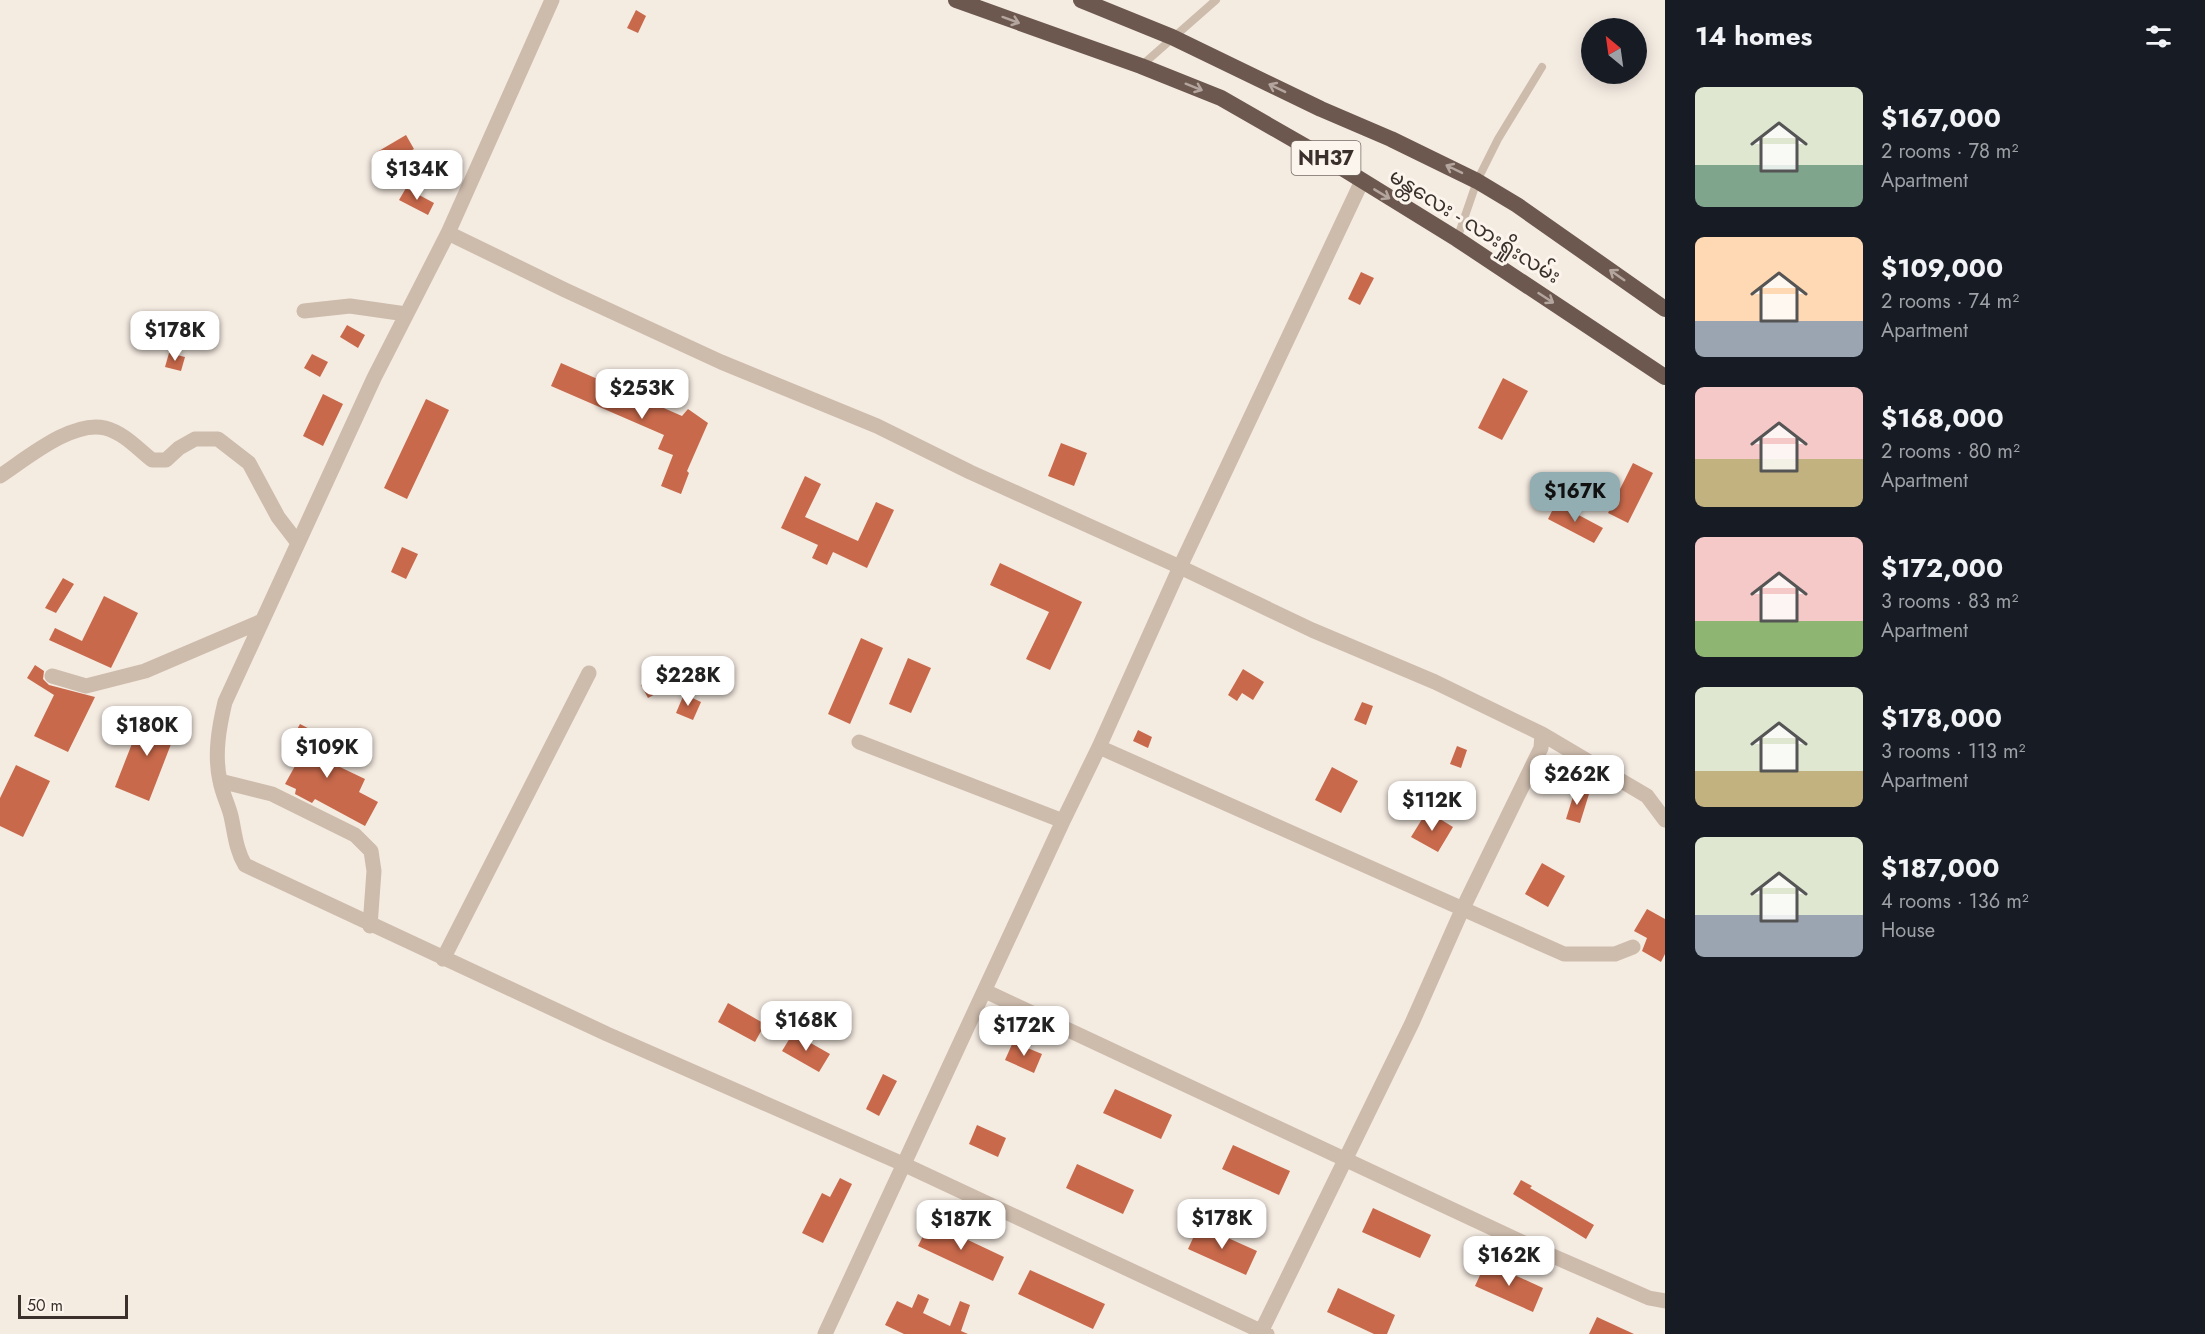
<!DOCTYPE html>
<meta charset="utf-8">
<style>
body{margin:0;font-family:Jost,"Noto Sans Myanmar",sans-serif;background:#20242c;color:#f1f3f6;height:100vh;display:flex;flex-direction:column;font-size:22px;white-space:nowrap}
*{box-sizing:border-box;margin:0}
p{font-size:20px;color:#9ea1a6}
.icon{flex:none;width:33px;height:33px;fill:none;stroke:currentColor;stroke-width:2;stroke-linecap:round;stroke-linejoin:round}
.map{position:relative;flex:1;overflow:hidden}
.sheet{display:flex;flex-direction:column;background:#171b24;width:540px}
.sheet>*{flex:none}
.needle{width:39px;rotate:331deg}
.tools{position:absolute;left:1581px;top:18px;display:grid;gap:12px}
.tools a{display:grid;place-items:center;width:66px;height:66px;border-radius:50%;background:#171b24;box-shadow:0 3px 15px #0003;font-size:30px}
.scale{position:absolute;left:18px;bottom:15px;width:110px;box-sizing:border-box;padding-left:6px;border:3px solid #3b302b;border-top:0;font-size:16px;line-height:21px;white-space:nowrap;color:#3b302b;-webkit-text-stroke:4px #fbf5ee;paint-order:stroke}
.price{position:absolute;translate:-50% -51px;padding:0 14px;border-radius:12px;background:#fff;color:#222;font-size:20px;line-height:39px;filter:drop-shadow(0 2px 3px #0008)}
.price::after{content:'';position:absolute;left:50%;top:36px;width:18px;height:14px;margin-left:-9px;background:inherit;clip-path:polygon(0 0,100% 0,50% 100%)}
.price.active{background:#92aeb2;color:#111}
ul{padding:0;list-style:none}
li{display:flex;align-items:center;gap:18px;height:150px;padding:0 30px}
li span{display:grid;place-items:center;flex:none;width:168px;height:120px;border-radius:9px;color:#555}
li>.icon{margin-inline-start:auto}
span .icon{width:72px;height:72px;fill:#fffc;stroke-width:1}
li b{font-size:26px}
h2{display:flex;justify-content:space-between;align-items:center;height:72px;padding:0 30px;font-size:26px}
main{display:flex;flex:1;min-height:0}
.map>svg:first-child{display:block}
.building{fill:#c8694b}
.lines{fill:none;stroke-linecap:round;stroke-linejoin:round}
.service{stroke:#cdbbac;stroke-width:8}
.minor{stroke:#cdbbac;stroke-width:15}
.trunk{stroke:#6c584f;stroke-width:16}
.oneway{stroke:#b4a69e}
.labels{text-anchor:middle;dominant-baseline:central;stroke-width:6;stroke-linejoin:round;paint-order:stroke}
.shield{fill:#fbf5ee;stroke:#756b66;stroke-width:1.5}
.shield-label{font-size:20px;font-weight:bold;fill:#3b302b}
.street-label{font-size:21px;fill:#3b302b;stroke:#fbf5ee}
</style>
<main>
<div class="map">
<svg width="1665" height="1334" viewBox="0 0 1665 1334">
<rect width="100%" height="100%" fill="#f4ebe1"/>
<!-- building -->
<path class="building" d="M636,10l10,6 -8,17 -11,-5z
M406,135l8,14 -29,16 -8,-13z
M406,188l28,15 -6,12 -29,-15z
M1361,272l13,6 -14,27 -12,-6z
M347,325l18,10 -7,13 -18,-11z
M169,353l16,4 -4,14 -16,-4z
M312,354l16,8 -8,15 -16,-9z
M561,363l121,53 6,-7 20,14 -21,48 2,2 -8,21 -20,-8 12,-31 -15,-6 6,-14 -113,-49z
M1503,378l25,13 -26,49 -24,-12z
M323,394l20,10 -20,42 -20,-10z
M426,399l23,11 -42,89 -23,-11z
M1061,443l26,10 -13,33 -26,-10z
M1633,463l20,10 -25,50 -20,-10z
M805,476l16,8 -16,33 53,24 18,-39 18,8 -27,58 -34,-16 -6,13 -15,-7 6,-13 -37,-17z
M1556,503l47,25 -9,15 -46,-24z
M402,547l16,7 -12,25 -15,-7z
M1000,563l82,39 -32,68 -24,-11 23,-47 -59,-27z
M63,578l11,6 -18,29 -11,-5z
M104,596l34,17 -27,55 -62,-28 6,-12 27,13z
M861,638l22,10 -33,76 -22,-10z
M908,658l23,10 -20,45 -22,-9z
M35,665l9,6 -1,8 6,6 46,12 -27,55 -34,-16 20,-41 -27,-17z
M1243,669l21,13 -11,18 -11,-7 -5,8 -9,-6z
M656,677l7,13 -15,8 -7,-13z
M684,694l17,8 -8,18 -17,-7z
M1362,702l11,4 -7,19 -12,-5z
M144,713l34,13 -29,75 -34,-14z
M300,724l29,15 -10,18 46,22 -6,13 19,10 -13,24 -50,-27 -3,4 -17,-9 1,-5 -11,-5 15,-27 -14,-8z
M1138,730l14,7 -4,11 -15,-7z
M1457,746l10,4 -6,18 -11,-4z
M16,765l34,16 -27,56 -23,-11v-28z
M1332,767l26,14 -17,32 -26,-13z
M1575,790l14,4 -9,29 -14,-4z
M1427,811l26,16 -15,25 -27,-15z
M1542,863l23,13 -17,31 -23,-13z
M1647,909l18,10v35l-4,8 -19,-11 5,-13 -13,-7z
M728,1003l37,21 -10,18 -37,-20z
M793,1033l37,21 -11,18 -37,-21z
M1013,1042l29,12 -8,19 -29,-13z
M883,1074l14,7 -18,35 -13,-7z
M1115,1089l57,26 -11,24 -58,-26z
M977,1125l29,13 -8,19 -29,-13z
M1233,1145l57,26 -11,24 -57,-26z
M1077,1164l57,26 -11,24 -57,-26z
M840,1178l12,6 -29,59 -21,-10 20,-40 8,4z
M1521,1180l11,6 -2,2 64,37 -8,14 -73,-45z
M1373,1208l58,27 -11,23 -58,-26z
M930,1222l74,35 -11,24 -75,-35z
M1199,1225l58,26 -11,24 -58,-26z
M1486,1262l57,26 -10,24 -58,-26z
M1030,1270l75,34 -12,25 -75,-35z
M1338,1288l57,27 -8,19h-13l-47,-22z
M918,1294l11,5 -6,14 27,13 10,-25 10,4 -9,26 7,3h-64l-19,-9 12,-24 15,7z
M1597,1317l37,17h-45z"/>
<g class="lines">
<!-- service -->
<path class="service" d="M1141,66l75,-66
M1457,239l20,-58 21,-42 44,-72"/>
<!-- minor -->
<path class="minor" d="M552,0l-104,233 -74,145 -149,324c-6,25 -11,53 -5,79 2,12 8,23 11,35 4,18 5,34 14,49l362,169 296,130 364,170
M448,233l117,57 156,72 156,64 93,46 210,95 132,63 123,52 107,52 -1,14 -79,162 -50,113 -152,311
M304,311l46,-5 56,8
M0,476c26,-17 72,-56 105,-48 19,5 32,20 47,32h14l13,-12 16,-9h23l31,24 29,54 20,26
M52,676l34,10 59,-15 117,-50
M1542,734l105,62 18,24
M859,742l204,79
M1099,747l465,207h51l18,-7
M220,781l52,13 83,41 16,16 3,20 -4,55
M443,959l146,-286
M985,991l554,259 110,48 16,3
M825,1334l238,-513 36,-74 81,-180 182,-386"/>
<!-- trunk -->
<path class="trunk" d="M956,0l185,66 80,32 108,62 128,79 208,138
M1081,0l91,37 149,72 70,30 86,42 40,24 148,104"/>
</g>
<!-- one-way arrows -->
<defs><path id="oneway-shaft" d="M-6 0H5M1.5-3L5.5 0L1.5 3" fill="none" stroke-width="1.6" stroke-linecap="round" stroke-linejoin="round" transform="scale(1.5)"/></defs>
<g class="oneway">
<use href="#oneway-shaft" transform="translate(1011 20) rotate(20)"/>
<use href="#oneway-shaft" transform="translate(1194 87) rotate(22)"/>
<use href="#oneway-shaft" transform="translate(1277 88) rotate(-154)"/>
<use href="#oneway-shaft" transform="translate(1454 169) rotate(-154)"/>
<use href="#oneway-shaft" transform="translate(1382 194) rotate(31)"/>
<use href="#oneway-shaft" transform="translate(1617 275) rotate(-145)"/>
<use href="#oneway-shaft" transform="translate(1546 298) rotate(33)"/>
</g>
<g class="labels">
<!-- shield labels -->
<rect class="shield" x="1291.5" y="141" width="69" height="34" rx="4.5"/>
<g class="shield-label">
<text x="1326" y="158">NH37</text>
</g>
<!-- street labels -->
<g class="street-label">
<text transform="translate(1475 226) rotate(32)">မန္တလေး - လားရှိုးလမ်း</text>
</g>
</g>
</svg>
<div class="tools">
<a><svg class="needle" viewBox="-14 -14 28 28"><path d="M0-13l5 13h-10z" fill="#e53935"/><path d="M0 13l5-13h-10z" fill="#9ea1a6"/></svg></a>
</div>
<div class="scale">50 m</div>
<b class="price" style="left:417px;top:201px">$134K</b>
<b class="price" style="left:175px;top:362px">$178K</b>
<b class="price" style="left:642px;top:420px">$253K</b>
<b class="price active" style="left:1575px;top:523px">$167K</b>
<b class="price" style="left:688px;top:707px">$228K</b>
<b class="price" style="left:147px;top:757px">$180K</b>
<b class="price" style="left:327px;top:779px">$109K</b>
<b class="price" style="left:1577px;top:806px">$262K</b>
<b class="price" style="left:1432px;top:832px">$112K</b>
<b class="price" style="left:806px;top:1052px">$168K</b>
<b class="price" style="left:1024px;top:1057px">$172K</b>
<b class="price" style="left:1222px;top:1250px">$178K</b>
<b class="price" style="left:961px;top:1251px">$187K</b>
<b class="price" style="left:1509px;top:1287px">$162K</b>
</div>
<section class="sheet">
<h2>14 homes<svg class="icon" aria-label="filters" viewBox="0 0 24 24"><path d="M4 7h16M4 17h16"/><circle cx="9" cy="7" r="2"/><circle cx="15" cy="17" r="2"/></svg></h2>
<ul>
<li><span style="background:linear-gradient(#dfe7d0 65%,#7fa58c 0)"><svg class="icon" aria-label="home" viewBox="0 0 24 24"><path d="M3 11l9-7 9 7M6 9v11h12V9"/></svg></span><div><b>$167,000</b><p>2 rooms · 78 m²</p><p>Apartment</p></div></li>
<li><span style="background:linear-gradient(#ffd9b3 70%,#9aa5b1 0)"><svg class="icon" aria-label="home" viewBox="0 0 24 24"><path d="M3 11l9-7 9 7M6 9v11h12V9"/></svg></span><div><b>$109,000</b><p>2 rooms · 74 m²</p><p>Apartment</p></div></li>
<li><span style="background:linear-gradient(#f6c9c9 60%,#c2b280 0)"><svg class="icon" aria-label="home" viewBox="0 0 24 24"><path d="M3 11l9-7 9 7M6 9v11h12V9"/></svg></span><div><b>$168,000</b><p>2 rooms · 80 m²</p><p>Apartment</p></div></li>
<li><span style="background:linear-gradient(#f6c9c9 70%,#8fb573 0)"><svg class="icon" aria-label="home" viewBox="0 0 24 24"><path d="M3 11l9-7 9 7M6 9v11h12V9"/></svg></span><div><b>$172,000</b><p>3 rooms · 83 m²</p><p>Apartment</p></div></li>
<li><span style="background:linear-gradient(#dfe7d0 70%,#c2b280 0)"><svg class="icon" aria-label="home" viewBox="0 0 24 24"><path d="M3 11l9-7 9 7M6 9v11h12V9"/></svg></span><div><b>$178,000</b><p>3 rooms · 113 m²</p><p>Apartment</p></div></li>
<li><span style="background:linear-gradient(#dfe7d0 65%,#9aa5b1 0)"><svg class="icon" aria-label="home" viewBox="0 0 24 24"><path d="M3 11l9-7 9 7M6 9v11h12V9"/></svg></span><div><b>$187,000</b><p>4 rooms · 136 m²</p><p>House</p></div></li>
</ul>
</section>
</main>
